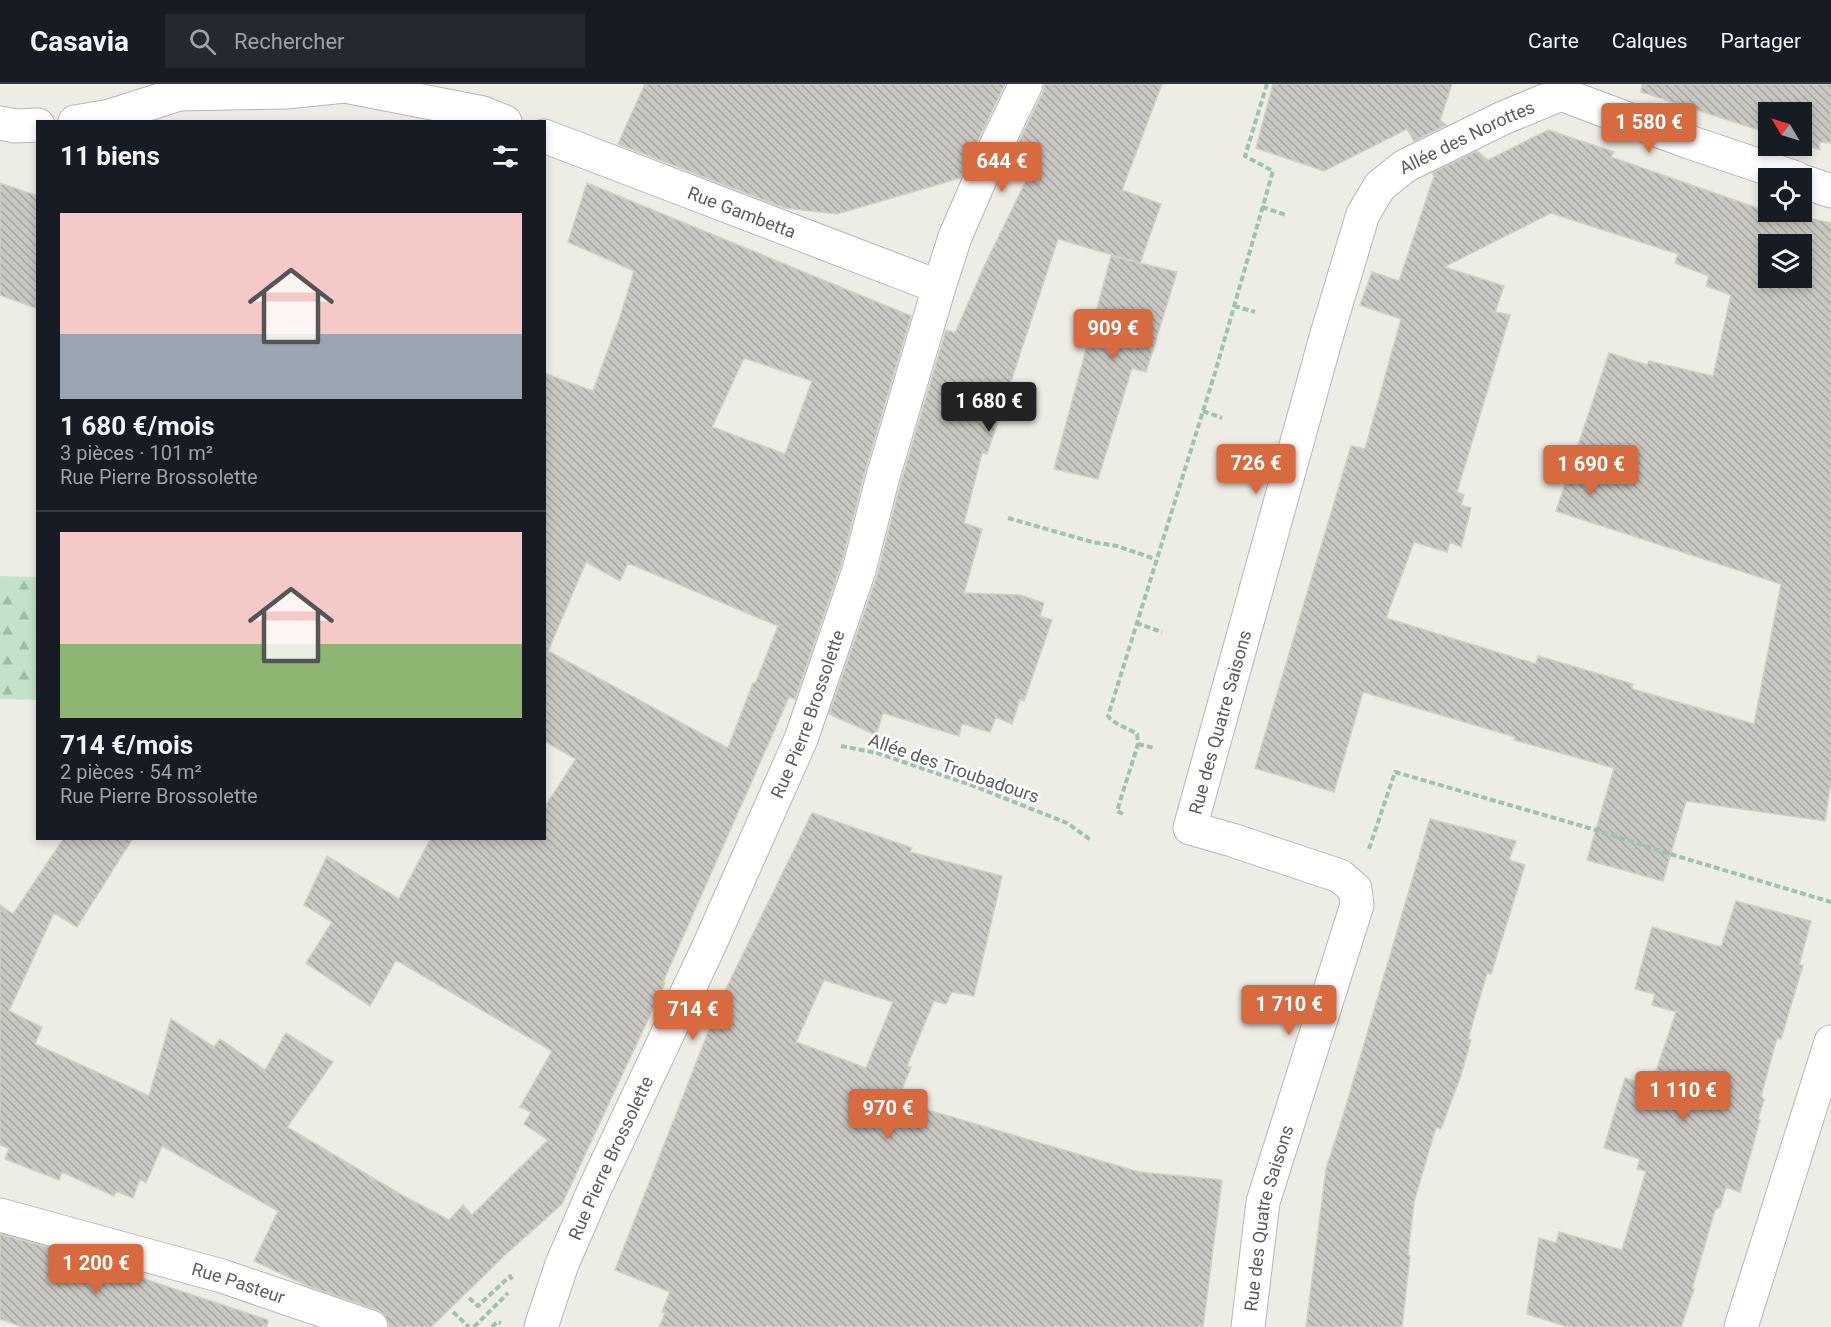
<!DOCTYPE html>
<html lang="fr">
<meta charset="utf-8">
<style>
body{margin:0;font-family:Roboto,sans-serif;background:#242831;color:#f1f3f6;height:100vh;display:flex;flex-direction:column;font-size:22px;white-space:nowrap}
*{box-sizing:border-box;margin:0}
p{font-size:20px;color:#9ea1a6}
.icon{flex:none;width:33px;height:33px;fill:none;stroke:currentColor;stroke-width:2;stroke-linecap:round;stroke-linejoin:round}
.map{position:relative;flex:1;overflow:hidden}
.drawer{position:absolute;left:36px;top:36px;width:510px;height:720px;display:flex;flex-direction:column;background:#171b24;border-radius:0px;box-shadow:0 3px 9px #0003}
.drawer>*{flex:none}
.needle{width:39px;rotate:308deg}
.tools{position:absolute;left:1758px;top:18px;display:grid;gap:12px}
.tools a{display:grid;place-items:center;width:54px;height:54px;border-radius:0px;background:#171b24;box-shadow:0 3px 9px #0003;font-size:30px}
.price{position:absolute;translate:-50% -51px;padding:0 14px;border-radius:6px;background:#d86a40;color:#fff;font-size:20px;line-height:39px;filter:drop-shadow(0 2px 3px #0008)}
.price::after{content:'';position:absolute;left:50%;top:36px;width:18px;height:14px;margin-left:-9px;background:inherit;clip-path:polygon(0 0,100% 0,50% 100%)}
.price.current{background:#222;color:#fff}
ul{padding:0;list-style:none}
li{display:grid;align-content:center;gap:12px;height:318px;padding:0 24px}
li+li{border-top:2px solid #363941}
li span{display:grid;place-items:center;height:186px;border-radius:0px;color:#555}
li>.icon{margin-inline-start:auto}
span .icon{width:108px;height:108px;fill:#fffc;stroke-width:1}
li b{font-size:26px}
h2{display:flex;justify-content:space-between;align-items:center;height:72px;padding:0 24px;font-size:26px}
header{display:flex;align-items:center;gap:36px;box-sizing:border-box;height:84px;padding:0 30px;background:#171b24;border-bottom:2px solid #363941}
header strong{font-size:28px}
nav{display:flex;gap:33px;margin-inline-start:auto;font-size:21px}
.search{width:420px;height:54px;background:#242831;display:flex;align-items:center;gap:15px;box-sizing:border-box;padding:0 21px;border-radius:0px;color:#9ea1a6;font-size:22px}
.map>svg:first-child{display:block}
.forest{fill:url(#forest-firs)}
.building{fill:url(#building-back-hatch);stroke:#d2d0c4;stroke-width:1.5;fill-rule:evenodd}
.lines{fill:none;stroke-linecap:round;stroke-linejoin:round}
.minor-casing{stroke:#b5b6ba;stroke-width:35}
.path{stroke:#9dc3b0;stroke-width:4;stroke-dasharray:6 3;stroke-linecap:butt}
.minor{stroke:#fff;stroke-width:33}
.labels{text-anchor:middle;dominant-baseline:central;stroke-width:5;stroke-linejoin:round;paint-order:stroke}
.street-label{font-size:18px;fill:#5c5e64;stroke:#fff}
</style>
<header>
<strong>Casavia</strong>
<div class="search"><svg class="icon" aria-label="search" viewBox="0 0 24 24"><circle cx="10" cy="10" r="6"/><path d="M15 15l6 6"/></svg>Rechercher</div>
<nav><a>Carte</a><a>Calques</a><a>Partager</a></nav>
</header>
<div class="map">
<svg width="1831" height="1243" viewBox="0 0 1831 1243">
<defs>
<pattern id="forest-firs" width="22" height="20" patternUnits="userSpaceOnUse" patternTransform="scale(1.5)"><rect width="22" height="20" fill="#c4e2ca"/><path d="M5 1l3.5 6h-7zM16 11l3.5 6h-7z" fill="#a2baa8"/></pattern>
<pattern id="building-back-hatch" width="6" height="6" patternUnits="userSpaceOnUse" patternTransform="scale(1.5)"><rect width="6" height="6" fill="#c9c7c2"/><path d="M-1 5l2 2M0 0l6 6M5-1l2 2" fill="none" stroke="#a6a5a1"/></pattern>
</defs>
<rect width="100%" height="100%" fill="#edede5"/>
<!-- forest -->
<path class="forest" d="M0,492l37,1v123l-37,-1z"/>
<!-- building -->
<path class="building" d="M645,0h360l-45,94 -123,36 -52,-6 -167,-64z
M1045,0h117l-40,106 39,14 -21,59 -82,-24 -71,215 -5,-1 -18,70 18,6 -18,64 56,2 24,8 -4,13 12,4 -28,81 -4,-2 -8,25 -16,-7 -6,15 -28,-8 -3,12 -76,-23 -7,22 -47,-21 48,-138 23,-91 46,-155 9,3 28,-64 55,-113 -30,8 35,-72z
M1273,0h179l-12,36 6,5 -32,16 -7,-12 -83,42 -68,-23z
M1642,0h189v59l-12,-1 1,8 -18,-6v-32h-34v21l-127,-41z
M1548,46l66,22 -3,5 175,61 3,-4 42,9v557l-6,41 -139,-20 -23,80 -76,-21 27,-92 -100,-28 1,-3 -152,-45 -29,100 -79,-24 96,-322 14,3 36,-130 -41,-14 12,-33 27,9 35,-105 -2,-3 45,-22 11,9zM1551,129l127,41 -3,9 34,13 -3,10 25,9 -18,81 -64,-15 -2,4 -38,-12 -53,158 225,73 -27,140 -122,-35 1,-5 -95,-28 -2,8 -150,-46 28,-76 33,10 3,-10 11,5 10,-39 -10,-3 3,-10 -7,-3 53,-177 -15,-3 9,-26 -60,-19zM1768,160h34v34h-34z
M0,99l38,13v113l-38,-14z
M587,99l324,133 -47,159 -23,90 -46,134 -6,-2 -126,285 2,1 -103,221 -56,50 -75,73h-42l-4,-12 -7,-5 -70,-24 -54,-25 24,-50 -116,-65 -16,37 -6,-4 -7,19 -17,-7 -2,5 -52,-24 -3,8 -54,-21 4,-11 -9,-3v-240l13,9 51,-76h69l-56,89 -23,-14 -45,98 33,16 -7,17 114,52 22,-77 43,28 6,-8 45,31 21,-37 47,29 -46,65 113,67 49,26 14,-15 9,10 76,-75 -24,-16 7,-12 -11,-5 32,-56 -156,-91 -26,46 -64,-43 26,-41 -28,-17 23,-49 72,43 32,-61h113v-30l32,-49 -32,-18v-368l49,18 27,-74 14,-46 -66,-29zM744,274l68,23 -27,73 -73,-27zM586,478l34,19 8,-18 150,63 -22,56 -3,1 -25,65 -180,-97z
M1111,172l66,16 -31,100 -14,-4 -34,111 -44,-10z
M812,729l100,35 -2,4 92,24 -28,120 -22,-4 -6,12 -12,-3 -27,65 4,1 -14,34 242,71 83,8 -19,147h-544l6,-14 -3,-1 8,-20 -55,-22 107,-273zM824,896l69,22 -27,66 -70,-26z
M1430,735l86,22 -7,19 16,5 -34,109 -4,-1 -19,66 3,1 -10,35 -20,54 -5,-2 -22,75 -6,53 2,1 -8,71h-96l20,-158 17,-53z
M1736,817l75,20 -12,44h4l-22,74 -4,-1 -16,58 3,4 -6,19 2,1 -20,72 -14,-5 -6,20 -5,3 -23,79h2l-13,38h-113l-41,-13 12,-76 17,5 3,-11 63,18 24,-79 -9,-2 3,-10 -36,-11 21,-70 26,8 25,-74 -24,-7 3,-11 -20,-5 17,-62 69,20z
M0,1150l57,16 211,70 -1,7h-245l-22,-8z"/>
<g class="lines">
<!-- minor casing -->
<g class="minor-casing">
<g id="minor">
<path d="M75,38l35,-6 69,-22 107,-2 59,-6 138,27 22,9"/>
<path d="M0,39l15,3 23,-1"/>
<path id="s1" d="M544,52l395,151"/>
<path d="M1802,97l29,10"/>
<path id="s2" d="M0,1131l222,61 149,51"/>
<path id="s3" d="M541,1243l21,-63 33,-76 114,-242 92,-207 58,-169 23,-90 57,-193 16,-50 26,-60 45,-93"/>
<path id="s4" d="M1248,1243l15,-125 94,-297 -2,-16 -15,-13 -108,-36 -42,-12 137,-494 36,-120 17,-28 25,-20 98,-48 58,-24 128,48 107,36"/>
<path d="M1741,1243l90,-285"/>
</g>
</g>
<!-- path -->
<path class="path" d="M1262,123l24,8
M1234,222l21,6
M1203,327l19,7
M1008,434l84,24 25,4 38,13
M1136,539l26,9
M1138,660l16,4
M841,662l36,7 94,32 96,38 24,17
M1123,730l-6,-3 21,-67 -1,-10c-9,-6 -24,-10 -29,-18l106,-340 59,-205 -28,-15 22,-72
M1369,765l26,-77 201,58 74,24 161,48
M469,1214l9,8 32,-30 3,5
M453,1228l16,15
M474,1243l34,-34
M492,1243l5,-5 4,1"/>
<!-- minor -->
<use href="#minor" class="minor"/>
</g>
<g class="labels">
<!-- street labels -->
<g class="street-label">
<text stroke="none"><textPath href="#s4" startOffset="1402">Allée des Norottes</textPath></text>
<text stroke="none"><textPath href="#s1" startOffset="212">Rue Gambetta</textPath></text>
<text stroke="none"><textPath href="#s3" startOffset="669">Rue Pierre Brossolette</textPath></text>
<text stroke="none"><textPath href="#s4" startOffset="741">Rue des Quatre Saisons</textPath></text>
<text transform="translate(954 684) rotate(19)">Allée des Troubadours</text>
<text stroke="none"><textPath href="#s3" startOffset="183">Rue Pierre Brossolette</textPath></text>
<text stroke="none"><textPath href="#s4" startOffset="111">Rue des Quatre Saisons</textPath></text>
<text stroke="none"><textPath href="#s2" startOffset="248">Rue Pasteur</textPath></text>
</g>
</g>
</svg>
<div class="tools">
<a><svg class="needle" viewBox="-14 -14 28 28"><path d="M0-13l5 13h-10z" fill="#e53935"/><path d="M0 13l5-13h-10z" fill="#9ea1a6"/></svg></a>
<a><svg class="icon" aria-label="locate" viewBox="0 0 24 24"><circle cx="12" cy="12" r="6"/><path d="M12 2v4M12 18v4M2 12h4M18 12h4"/></svg></a>
<a><svg class="icon" aria-label="layers" viewBox="0 0 24 24"><path d="M12 4l9 5-9 5-9-5zM3 14l9 5 9-5"/></svg></a>
</div>
<b class="price" style="left:1649px;top:70px">1 580 €</b>
<b class="price" style="left:1002px;top:109px">644 €</b>
<b class="price" style="left:1113px;top:276px">909 €</b>
<b class="price current" style="left:989px;top:349px">1 680 €</b>
<b class="price" style="left:1256px;top:411px">726 €</b>
<b class="price" style="left:1591px;top:412px">1 690 €</b>
<b class="price" style="left:1289px;top:952px">1 710 €</b>
<b class="price" style="left:693px;top:957px">714 €</b>
<b class="price" style="left:1683px;top:1038px">1 110 €</b>
<b class="price" style="left:888px;top:1056px">970 €</b>
<b class="price" style="left:96px;top:1211px">1 200 €</b>
<section class="drawer">
<h2>11 biens<svg class="icon" aria-label="filters" viewBox="0 0 24 24"><path d="M4 7h16M4 17h16"/><circle cx="9" cy="7" r="2"/><circle cx="15" cy="17" r="2"/></svg></h2>
<ul>
<li><span style="background:linear-gradient(#f6c9c9 65%,#9aa5b1 0)"><svg class="icon" aria-label="home" viewBox="0 0 24 24"><path d="M3 11l9-7 9 7M6 9v11h12V9"/></svg></span><div><b>1 680 €/mois</b><p>3 pièces · 101 m²</p><p>Rue Pierre Brossolette</p></div></li>
<li><span style="background:linear-gradient(#f6c9c9 60%,#8fb573 0)"><svg class="icon" aria-label="home" viewBox="0 0 24 24"><path d="M3 11l9-7 9 7M6 9v11h12V9"/></svg></span><div><b>714 €/mois</b><p>2 pièces · 54 m²</p><p>Rue Pierre Brossolette</p></div></li>
</ul>
</section>
</div>
